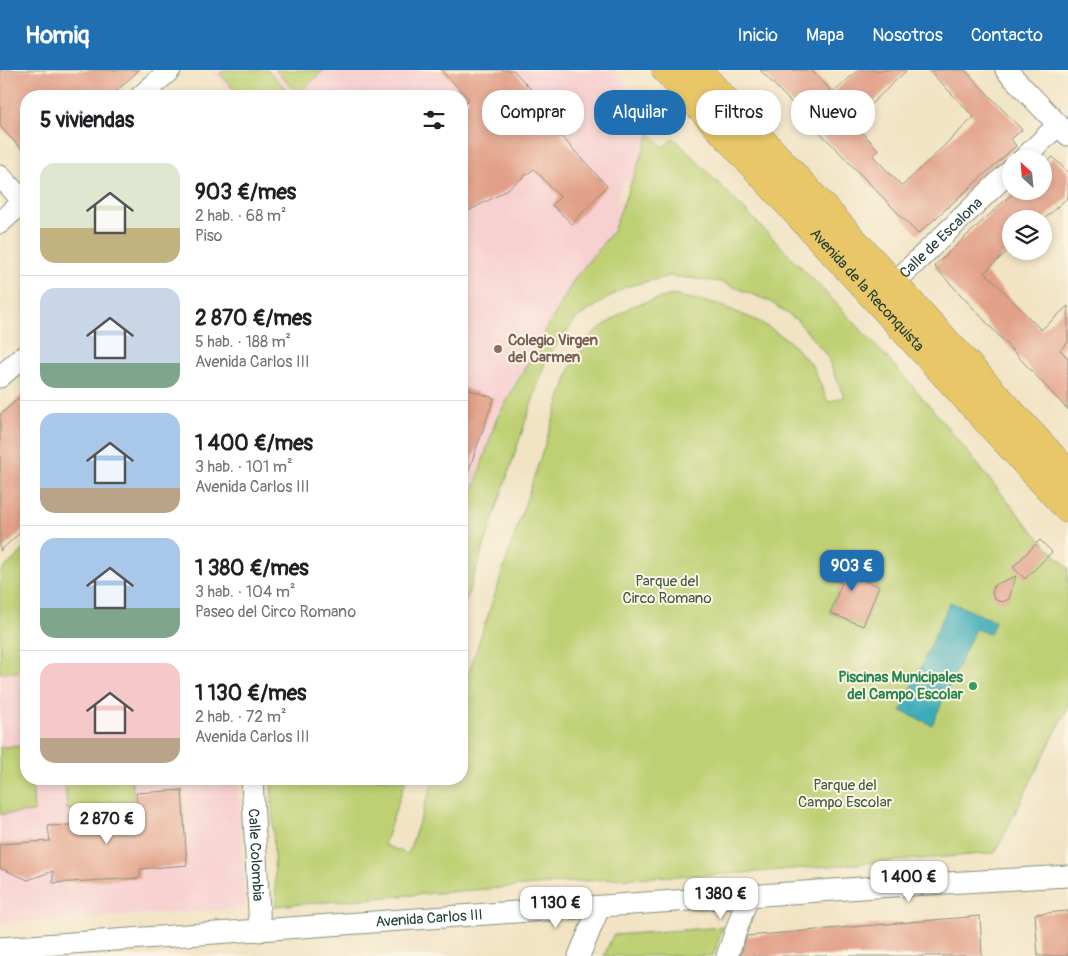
<!DOCTYPE html>
<html lang="es">
<meta charset="utf-8">
<style>
body{margin:0;font-family:Pangolin,sans-serif;background:#f2f2f2;color:#202124;height:100vh;display:flex;flex-direction:column;font-size:19px;white-space:nowrap}
*{box-sizing:border-box;margin:0}
p{font-size:16px;color:#757577}
.icon{flex:none;width:28px;height:28px;fill:none;stroke:currentColor;stroke-width:2;stroke-linecap:round;stroke-linejoin:round}
.map{position:relative;flex:1;overflow:hidden}
.drawer{position:absolute;left:20px;top:20px;width:448px;height:695px;display:flex;flex-direction:column;background:#fff;border-radius:20px;box-shadow:0 2px 8px #0003}
.drawer>*{flex:none}
.top-card{position:absolute;left:482px;top:20px;width:475px;height:45px;display:flex;gap:10px}
.needle{width:32px;rotate:334deg}
.fabs{position:absolute;left:1002px;top:80px;display:grid;gap:10px}
.fabs a{display:grid;place-items:center;width:50px;height:50px;border-radius:50%;background:#fff;box-shadow:0 2px 8px #0003;font-size:25px}
.price{position:absolute;translate:-50% -42px;padding:0 11px;border-radius:10px;background:#fff;color:#222;font-size:16px;line-height:32px;filter:drop-shadow(0 1px 2px #0008)}
.price::after{content:'';position:absolute;left:50%;top:30px;width:15px;height:11px;margin-left:-8px;background:inherit;clip-path:polygon(0 0,100% 0,50% 100%)}
.price.current{background:#1f6fb2;color:#fff}
ul{padding:0;list-style:none}
li{display:flex;align-items:center;gap:15px;height:125px;padding:0 20px}
li+li{border-top:1px solid #e0e0e0}
li span{display:grid;place-items:center;flex:none;width:140px;height:100px;border-radius:15px;color:#555}
li>.icon{margin-inline-start:auto}
span .icon{width:60px;height:60px;fill:#fffc;stroke-width:1}
li b{font-size:21px}
h2{display:flex;justify-content:space-between;align-items:center;height:60px;padding:0 20px;font-size:21px}
.chip{padding:0 18px;border-radius:20px;background:#fff;box-shadow:0 2px 8px #0003;font-size:18px;line-height:45px}
.chip.current{background:#1f6fb2;color:#fff}
header{display:flex;align-items:center;gap:30px;box-sizing:border-box;height:70px;padding:0 25px;background:#1f6fb2;color:#fff}
header strong{font-size:24px}
nav{display:flex;gap:28px;margin-inline-start:auto;font-size:18px}
.map>svg:first-child{display:block}
.built{fill:#f7d0d0}
.green{fill:#bed073;stroke:#6e8654;fill-rule:evenodd}
.water{fill:#3cacb9;stroke:#2e7476}
.building{fill:#e2a088}
.lines{fill:none;stroke-linecap:round;stroke-linejoin:round}
.minor-casing{stroke:#88907c;stroke-width:23}
.major-casing{stroke:#88907c;stroke-width:29}
.minor{stroke:#fff;stroke-width:21}
.major{stroke:#e9c769;stroke-width:28}
.education-dot{fill:#8d6e63;stroke:#fcf5e5;stroke-width:2}
.leisure-dot{fill:#2e9e5b;stroke:#fcf5e5;stroke-width:2}
.labels{text-anchor:middle;dominant-baseline:central;stroke-width:4;stroke-linejoin:round;paint-order:stroke}
.street-label{font-size:15px;fill:#1f3d34;stroke:#fcf5e5}
.education-label{font-size:15px;font-weight:bold;fill:#785e54;stroke:#fcf5e5;text-anchor:start}
.park-label{font-size:15px;fill:#3f5a41;stroke:#fcf5e5}
.leisure-label{font-size:15px;font-weight:bold;fill:#27864d;stroke:#fcf5e5;text-anchor:end}
</style>
<header>
<strong>Homiq</strong>
<nav><a>Inicio</a><a>Mapa</a><a>Nosotros</a><a>Contacto</a></nav>
</header>
<div class="map">
<svg width="1068" height="886" viewBox="0 0 1068 886">
<rect width="100%" height="100%" fill="#fcf5e5"/>
<filter id="ink" filterUnits="userSpaceOnUse"><feTurbulence type="fractalNoise" baseFrequency=".02" numOctaves="2"/><feDisplacementMap in="SourceGraphic" scale="10" xChannelSelector="R" yChannelSelector="G"/><feConvolveMatrix kernelMatrix="1 2 1 2 8 2 1 2 1" color-interpolation-filters="sRGB"/></filter>
<filter id="wash" filterUnits="userSpaceOnUse"><feTurbulence type="fractalNoise" baseFrequency=".0096" numOctaves="4" result="noise"/><feDisplacementMap in="SourceGraphic" scale="20" xChannelSelector="R" yChannelSelector="G"/><feGaussianBlur stdDeviation="1.12" result="paint"/><feColorMatrix in="noise" values="0 0 0 0 0 0 0 0 0 0 0 0 0 0 0 0 0 1.4 0 .05"/><feComposite in="paint" operator="in"/></filter>
<g filter="url(#wash)">
<rect width="100%" height="100%" fill="#f1e3c3"/>
<!-- built -->
<path class="built" d="M210,0h404l47,53 -11,10 -18,50 -9,-3 -7,19 9,3 -12,29 -38,47 -79,142 -35,109v-433h-228z
M26,601v108h212l7,129 -245,15v-250z"/>
<!-- green -->
<path class="green" d="M224,0h44l24,26h-52l-20,-22z
M275,0h49l-26,24z
M650,63l13,14 11,-9c78,80 159,159 234,243 55,61 101,129 160,187v139l-73,146 -252,20 -133,6 -334,27 -5,-127h135l-22,66 24,9 26,-75h27v-83l109,-327 22,-35 40,-28 40,-11 46,9 42,18 28,18 24,25 16,37 16,-5 -17,-41 -29,-35 -29,-20 -48,-19 -51,-6 -45,11 -48,31 -30,39 -86,258v-86l35,-109 79,-142 38,-47zM830,508h27l22,8 -16,40 -33,-13 12,-30z
M26,478v123l-26,2v-101z
M26,676v33h6l2,33 -34,2v-67z
M65,709h67l2,26 -67,5z
M723,857l-10,29h-109l9,-21z"/>
<!-- water -->
<path class="water" d="M950,532l45,19 -5,13 -15,-5 -43,96 -31,-14z"/>
<g id="blocks">
<!-- building -->
<path class="building" d="M0,0h139l-28,26h-85v58l-26,-28z
M441,0h72l54,58 -7,7 47,51 -35,38 -20,-19 8,-8 -26,-28 -32,24 -41,22v-108l8,-8z
M760,0h51l22,23 25,-23h49l-55,52 27,28 -6,6 29,30 72,-69 -45,-47h36l57,60 -11,9 5,7 -98,88z
M1053,87l15,16v24l-24,22h-33v29l-26,24 56,58 27,-24v36l-8,8 8,8v52l-134,-144 81,-75h29v-26z
M461,317l33,11 -30,86 -3,-1z
M26,321v136l-26,24v-136z
M1040,470l12,12 -27,27 -12,-12z
M838,486l24,9 -5,13 22,8 -16,40 -33,-13 12,-30 -13,-4z
M1016,506l-7,23 -7,3 -6,-2 -4,-6 2,-9z
M182,720l5,75 -47,4v9l-87,5v-12l-25,9 -28,-12v-24l50,-3 -2,-15 91,-4 -3,-29z
M1068,841v45h-30l-3,-42z
M980,846l2,40h-242l7,-20z"/>
</g>
</g>
<g filter="url(#ink)">
<use href="#blocks" fill-opacity="0" stroke="#88907c" stroke-width="1"/>
<g class="lines">
<!-- minor casing -->
<g class="minor-casing">
<g id="minor">
<path d="M1006,0l62,65"/>
<path d="M141,26l29,-26"/>
<path d="M1023,89l35,-34"/>
<path d="M0,106l26,28"/>
<path d="M0,153l26,-24"/>
<path id="s1" d="M892,215l119,-115"/>
<path d="M0,307l26,-23"/>
<path id="s2" d="M252,709l8,152"/>
<path id="s3" d="M0,878l876,-61 192,-11"/>
<path d="M579,886l20,-48"/>
<path d="M727,886l21,-59"/>
</g>
</g>
<!-- major casing -->
<g class="major-casing">
<g id="major">
<path id="s4" d="M666,0l402,439"/>
<path d="M697,0l371,404"/>
</g>
</g>
<!-- minor -->
<use href="#minor" class="minor"/>
<!-- major -->
<use href="#major" class="major"/>
</g>
</g>
<!-- markers -->
<circle class="education-dot" cx="498" cy="279" r="5"/>
<circle class="leisure-dot" cx="973" cy="616" r="5"/>
<g class="labels">
<!-- street labels -->
<g class="street-label">
<text stroke="none"><textPath href="#s1" startOffset="68">Calle de Escalona</textPath></text>
<text stroke="none"><textPath href="#s4" startOffset="298">Avenida de la Reconquista</textPath></text>
<text stroke="none"><textPath href="#s2" startOffset="76">Calle Colombia</textPath></text>
<text stroke="none"><textPath href="#s3" startOffset="430">Avenida Carlos III</textPath></text>
</g>
<!-- education labels -->
<g class="education-label">
<text x="508" y="270">Colegio Virgen<tspan x="508" dy="17">del Carmen</tspan></text>
</g>
<!-- park labels -->
<g class="park-label">
<text x="667" y="511">Parque del<tspan x="667" dy="17">Circo Romano</tspan></text>
<text x="845" y="715">Parque del<tspan x="845" dy="17">Campo Escolar</tspan></text>
</g>
<!-- leisure labels -->
<g class="leisure-label">
<text x="963" y="607">Piscinas Municipales<tspan x="963" dy="17">del Campo Escolar</tspan></text>
</g>
</g>
</svg>
<div class="fabs">
<a><svg class="needle" viewBox="-14 -14 28 28"><path d="M0-13l5 13h-10z" fill="#e53935"/><path d="M0 13l5-13h-10z" fill="#757577"/></svg></a>
<a><svg class="icon" aria-label="layers" viewBox="0 0 24 24"><path d="M12 4l9 5-9 5-9-5zM3 14l9 5 9-5"/></svg></a>
</div>
<b class="price current" style="left:852px;top:522px">903 €</b>
<b class="price" style="left:107px;top:775px">2 870 €</b>
<b class="price" style="left:909px;top:833px">1 400 €</b>
<b class="price" style="left:721px;top:850px">1 380 €</b>
<b class="price" style="left:556px;top:859px">1 130 €</b>
<div class="top-card">
<a class="chip">Comprar</a>
<a class="chip current">Alquilar</a>
<a class="chip">Filtros</a>
<a class="chip">Nuevo</a>
</div>
<section class="drawer">
<h2>5 viviendas<svg class="icon" aria-label="filters" viewBox="0 0 24 24"><path d="M4 7h16M4 17h16"/><circle cx="9" cy="7" r="2"/><circle cx="15" cy="17" r="2"/></svg></h2>
<ul>
<li><span style="background:linear-gradient(#dfe7d0 65%,#c2b280 0)"><svg class="icon" aria-label="home" viewBox="0 0 24 24"><path d="M3 11l9-7 9 7M6 9v11h12V9"/></svg></span><div><b>903 €/mes</b><p>2 hab. · 68 m²</p><p>Piso</p></div></li>
<li><span style="background:linear-gradient(#c9d6e8 75%,#7fa58c 0)"><svg class="icon" aria-label="home" viewBox="0 0 24 24"><path d="M3 11l9-7 9 7M6 9v11h12V9"/></svg></span><div><b>2 870 €/mes</b><p>5 hab. · 188 m²</p><p>Avenida Carlos III</p></div></li>
<li><span style="background:linear-gradient(#a9c7e8 75%,#b9a48a 0)"><svg class="icon" aria-label="home" viewBox="0 0 24 24"><path d="M3 11l9-7 9 7M6 9v11h12V9"/></svg></span><div><b>1 400 €/mes</b><p>3 hab. · 101 m²</p><p>Avenida Carlos III</p></div></li>
<li><span style="background:linear-gradient(#a9c7e8 70%,#7fa58c 0)"><svg class="icon" aria-label="home" viewBox="0 0 24 24"><path d="M3 11l9-7 9 7M6 9v11h12V9"/></svg></span><div><b>1 380 €/mes</b><p>3 hab. · 104 m²</p><p>Paseo del Circo Romano</p></div></li>
<li><span style="background:linear-gradient(#f6c9c9 75%,#b9a48a 0)"><svg class="icon" aria-label="home" viewBox="0 0 24 24"><path d="M3 11l9-7 9 7M6 9v11h12V9"/></svg></span><div><b>1 130 €/mes</b><p>2 hab. · 72 m²</p><p>Avenida Carlos III</p></div></li>
</ul>
</section>
</div>
